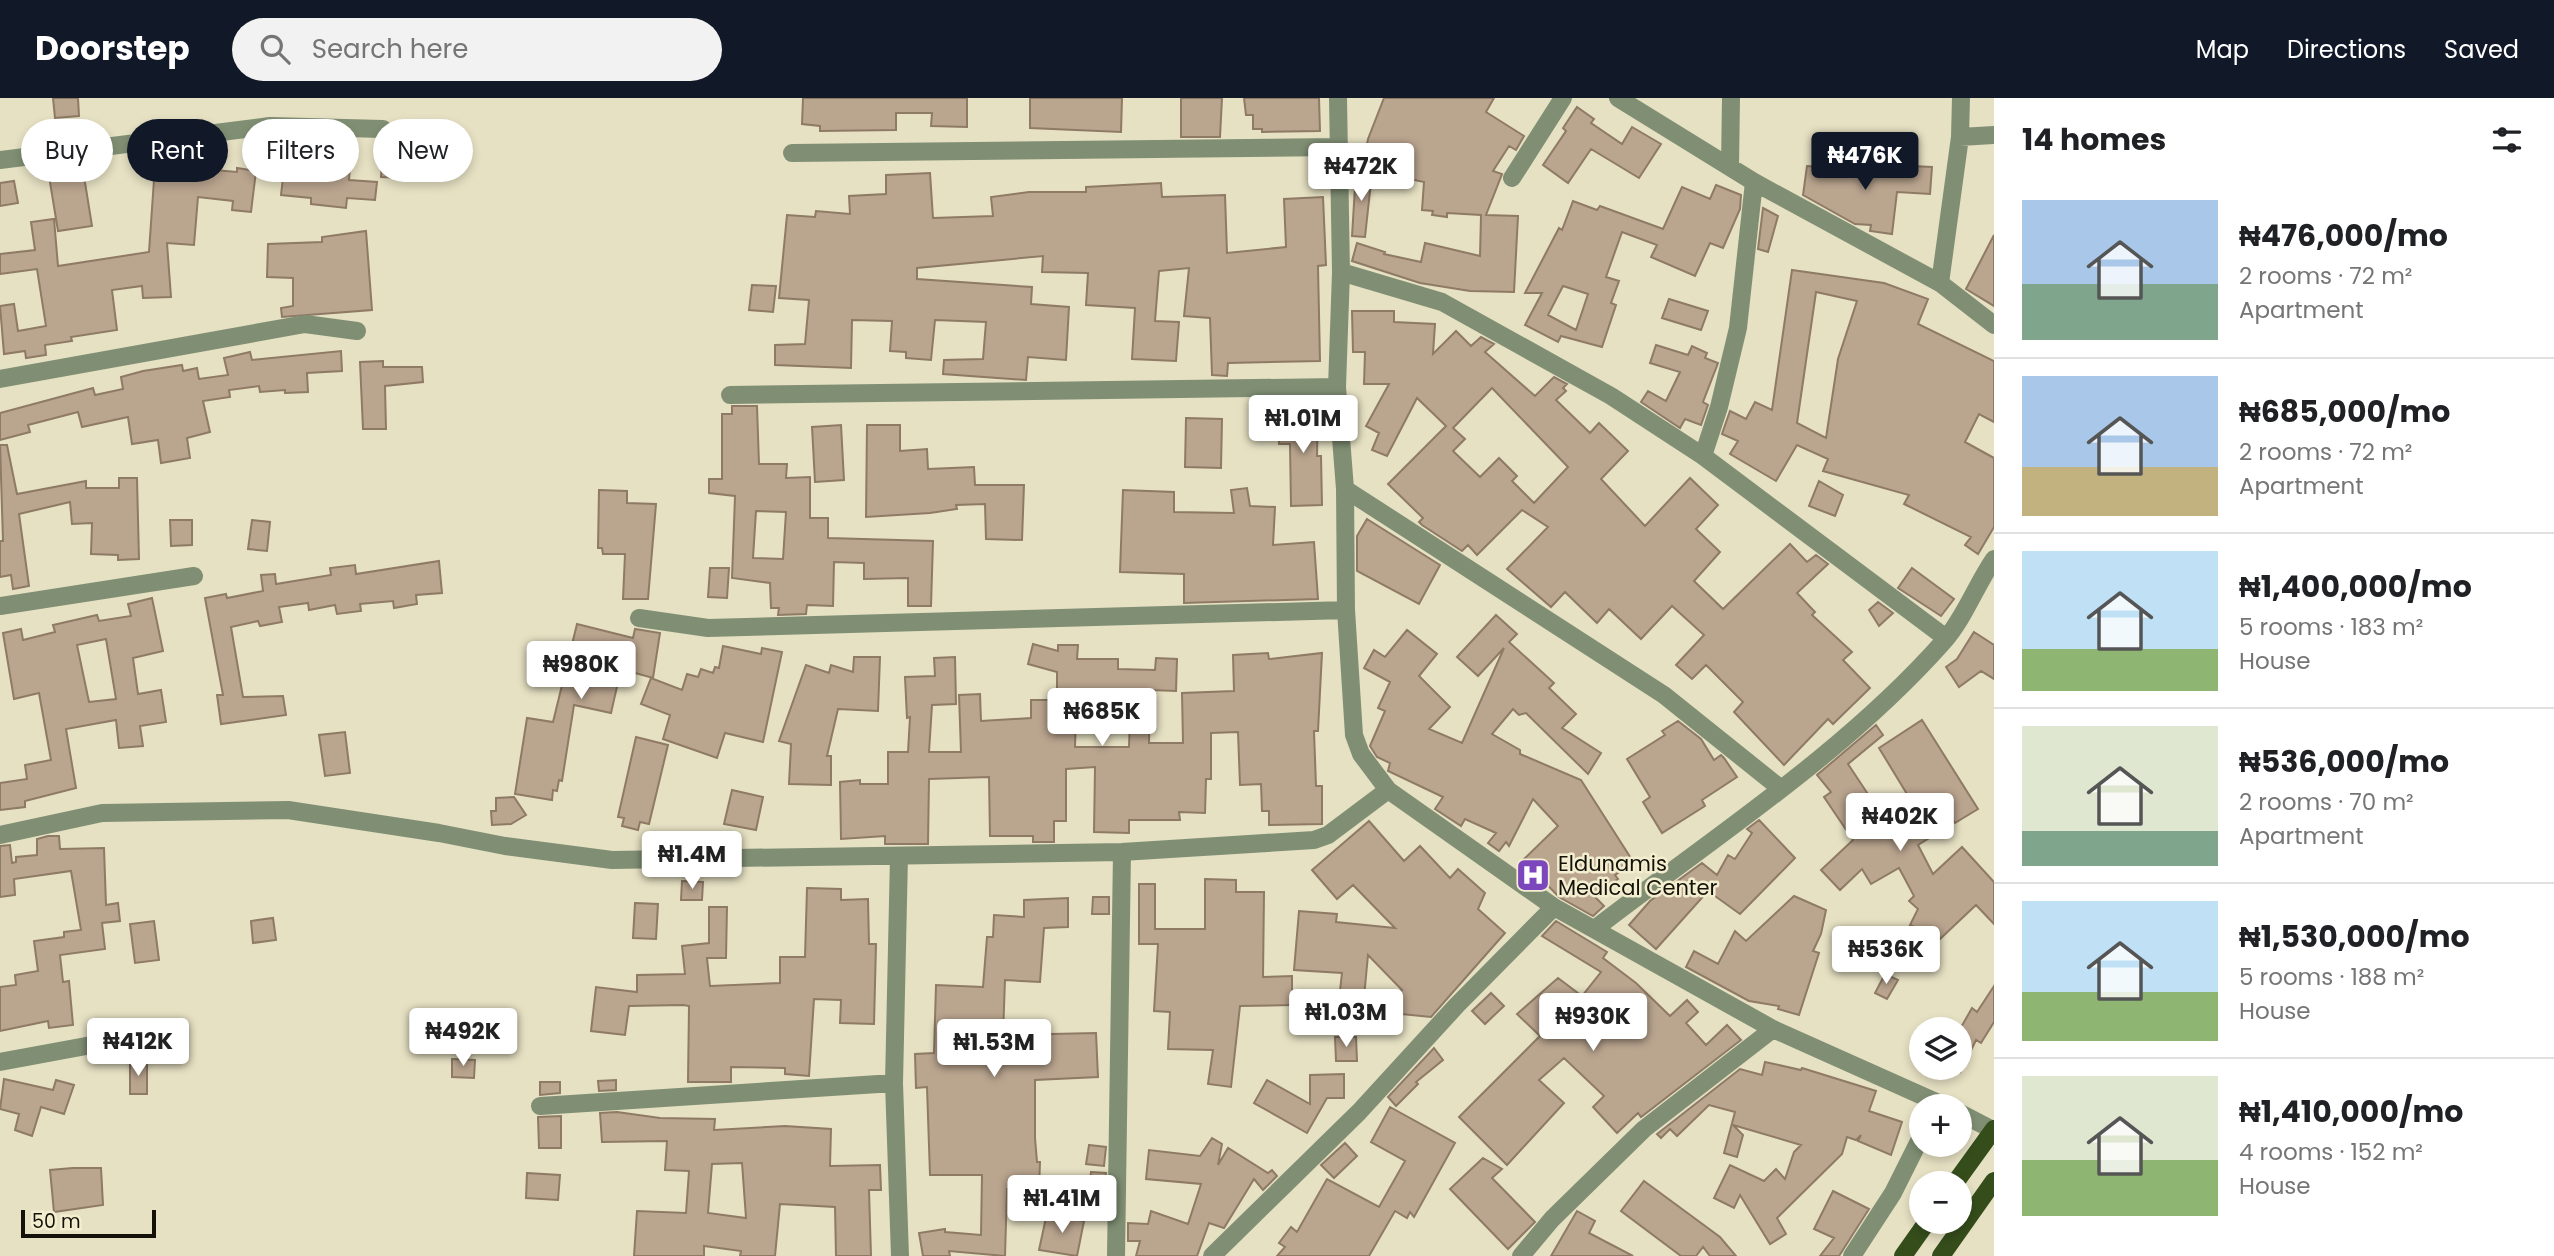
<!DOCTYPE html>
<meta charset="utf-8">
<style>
body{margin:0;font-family:Poppins,sans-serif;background:#f2f2f2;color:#202124;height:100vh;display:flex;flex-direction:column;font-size:26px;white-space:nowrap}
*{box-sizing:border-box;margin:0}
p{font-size:23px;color:#757577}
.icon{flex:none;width:38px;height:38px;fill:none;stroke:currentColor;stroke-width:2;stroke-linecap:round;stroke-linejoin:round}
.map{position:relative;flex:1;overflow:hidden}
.side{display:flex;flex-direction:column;background:#fff;width:560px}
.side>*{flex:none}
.banner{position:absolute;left:21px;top:21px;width:665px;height:63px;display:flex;gap:14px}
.buttons{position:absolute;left:1909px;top:919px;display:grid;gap:14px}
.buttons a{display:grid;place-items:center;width:63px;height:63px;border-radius:50%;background:#fff;box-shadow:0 4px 10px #0003;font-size:35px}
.scale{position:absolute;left:21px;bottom:18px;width:135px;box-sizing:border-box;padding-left:7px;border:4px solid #141208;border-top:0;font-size:19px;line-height:24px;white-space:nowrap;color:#141208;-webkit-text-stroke:5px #f3eed0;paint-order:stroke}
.price{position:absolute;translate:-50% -60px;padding:0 16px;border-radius:7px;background:#fff;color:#222;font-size:23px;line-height:46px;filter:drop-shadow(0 2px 4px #0008)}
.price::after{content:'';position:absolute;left:50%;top:42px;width:21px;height:16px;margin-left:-10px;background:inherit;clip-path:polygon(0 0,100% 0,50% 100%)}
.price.current{background:#111827;color:#fff}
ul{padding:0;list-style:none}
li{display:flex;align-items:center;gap:21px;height:175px;padding:0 28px}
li+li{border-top:2px solid #e0e0e0}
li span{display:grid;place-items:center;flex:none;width:196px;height:140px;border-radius:0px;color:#555}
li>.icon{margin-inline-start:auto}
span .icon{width:84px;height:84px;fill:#fffc;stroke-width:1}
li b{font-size:30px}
h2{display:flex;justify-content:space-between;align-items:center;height:84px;padding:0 28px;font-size:30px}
.pill{padding:0 24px;border-radius:32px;background:#fff;box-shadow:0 4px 10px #0003;font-size:24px;line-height:63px}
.pill.current{background:#111827;color:#fff}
header{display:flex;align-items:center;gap:42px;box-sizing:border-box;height:98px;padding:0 35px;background:#111827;color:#fff}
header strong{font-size:33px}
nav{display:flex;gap:38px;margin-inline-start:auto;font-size:24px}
.search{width:490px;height:63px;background:#f2f2f2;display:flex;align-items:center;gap:18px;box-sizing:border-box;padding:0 24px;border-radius:38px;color:#757577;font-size:26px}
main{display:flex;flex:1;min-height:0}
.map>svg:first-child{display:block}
.building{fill:#baa58f;stroke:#8e7a65;stroke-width:2;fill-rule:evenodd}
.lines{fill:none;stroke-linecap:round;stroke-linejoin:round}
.minor{stroke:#808f74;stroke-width:18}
.major{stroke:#354d1b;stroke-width:18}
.labels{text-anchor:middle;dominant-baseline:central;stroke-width:5;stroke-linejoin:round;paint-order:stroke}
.poi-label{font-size:21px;fill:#141208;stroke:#f3eed0;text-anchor:start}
</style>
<header>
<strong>Doorstep</strong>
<div class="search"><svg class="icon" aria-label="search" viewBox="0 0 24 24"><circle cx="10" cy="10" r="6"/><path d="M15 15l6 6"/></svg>Search here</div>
<nav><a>Map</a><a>Directions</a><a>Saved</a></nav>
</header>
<main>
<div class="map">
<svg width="1994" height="1158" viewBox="0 0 1994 1158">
<rect width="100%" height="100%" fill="#e6e1c3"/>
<!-- building -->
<path class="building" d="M53,0h25l1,18 -24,2z
M803,0h164v29l-36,-1 1,-13h-36v17l-76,1v-5l-18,-2z
M1030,0h92l-1,34 -91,-4z
M1181,0h41l-2,39h-39z
M1244,0h75l1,33 -58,1v-3h-9v-14h-7z
M1384,0h110l-8,14 38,24 -8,14 -7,-4 -16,25 9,3 -16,41 32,1 -4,76 -44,-1 -50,-8 -68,-22 5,-18 28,9 -1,2 37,8 4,-19 55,13 1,-41 -34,-2v4l-15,-2 1,-4 -11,-1 2,-28 -62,-13 6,-30z
M1577,9l17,12 -3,4 31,21 10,-17 29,17 -22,34 -48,-29 -23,34 -25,-18 23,-34 -3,-3z
M383,48l24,1 -2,31 -24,-1z
M285,62l65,7 -1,13 28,2 -2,18 -28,-2 -1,10 -35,-4v-6l-30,-3z
M155,67l82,7v-4l19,3 -5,41 -19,-2 1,-9 -35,-4 -4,48 -27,-2 4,54 -28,1 -1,-12 -30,4 5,40 -46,7 1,4 -27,4 1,10 -20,3 -1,-7 -21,3 -4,-48 14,-2 4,27 28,-5 -9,-57 -37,5v-20l35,-4 -4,-28 23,-3 4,47 91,-14z
M1889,67l43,2 -2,27 -33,-2 -5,42 -22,-3 1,-6 -16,-1 -52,-29 4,-29 81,5z
M83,72l9,56 -34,5 -9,-55z
M1356,73l16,2 -7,64 -13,-1z
M930,75l3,45 60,-2 -2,-19 38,-5h57v-5l75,-4 1,14 63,-2 2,58 59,-6 -2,-48 39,-2 3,68 -8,1 2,95 -92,2 -1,13 -15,-1 -2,-57 -26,-2 5,-48 -30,3 -4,50 24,1 -3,39 -44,-2 3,-51 -49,-3 2,-32 -46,-1 1,-16 -126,12v11l115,8 -1,17 38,3 -3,53 -38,-3 -2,23 -83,-6 1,-14 39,-1 3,-37 -51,-2 -4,40 -25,-2v-6l-16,-1 2,-30 -40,-1 -1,48 -76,-3v-20l30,-1 4,-44 -30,-2 8,-83 28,2 1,-6 34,3 -1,-18 37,-2v-19z
M14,83l4,22 -18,3v-23z
M1716,87l25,10 -1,14 -17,39 -13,-5 -15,33 -44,-19 6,-12 -35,-13 -16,45 13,4 -8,22 5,2 -14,42 -41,-11 -3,6 -33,-17 17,-32h-17l34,-65 3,2 11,-29 24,9 3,-4 63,23 19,-42 28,12zM1563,188l25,8 -12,36 -28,-15z
M1763,110l15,8 -10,36 -10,-3z
M366,133l6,79 -90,7 -1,-9 12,-2v-28l-26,-1 1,-33 54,-2v-5z
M1994,137v71l-28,-17z
M1792,172l92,13 44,16 -10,25 76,37v61l-15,-8 -14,28 29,16v69l-16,27 -13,-9 6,-8 -67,-33 5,-9 -86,-24 5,-12 -31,-14 -21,36 -46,-27 8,-13 -16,-7 8,-23 16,8 9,-17 17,8zM1816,194l41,9 -19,58 -12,79 -29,-15z
M752,187l24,1 -3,26 -24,-2z
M1669,201l39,12 -7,19 -39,-12z
M1352,213h42v11l41,2 -2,30 23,-23 15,15 10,-9 13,7 -9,8 50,44 19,-19 13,7 -4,4 3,3 -10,9 34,33 9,-10 29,28 -27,28 44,47 45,-48 28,27 -22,24 24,23 -26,29 29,28 67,-65 17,18 9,-7 12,9 -31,29 18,19 -3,3 40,37 -9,8 27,28 -37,36 -5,-5 -44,46 -50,-53 9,-10 -37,-37 -14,14 -16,-14 28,-30 -32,-29 -31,33 -32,-30 -12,14 -32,-31 -14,15 -44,-38 41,-42 -26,-17 -45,45 -9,-10 -6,6 -40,-26 -3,-3 4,-4 -35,-34 58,-58 -29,-28 -30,58 -15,-6 7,-17 -13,-7 23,-42h-25l1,-32h-12zM1492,290l76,79 -34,36 -22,-22 5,-5 -18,-18 -19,19 -27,-26 12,-12 -12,-11z
M1656,247l32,10 4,-9 15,7 -2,5 13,5 -15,39 5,3 -7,20 -16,-6 -5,9 -39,-26 7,-11 18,10 14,-29 -30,-9z
M341,253l1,20 -35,2 1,19 -23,1v-3l-25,2 -1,-6 -30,4 1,7 -27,4 7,31 -23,6 3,20 -29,5 -3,-23 -26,4 -4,-27 -46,10 -4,-15 -50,13 2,7 -30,8v-27l93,-25 2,7 28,-6 -2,-12 22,-6 39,-6 1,6 14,-3 2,11 29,-4 -4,-17 26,-6 2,8z
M383,263v6h39l1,15 -38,4 1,43h-23l-3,-67z
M732,308h25l2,58h28l-1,14 24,-1v41h18v20l105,3 -2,65h-23v-28l-44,1v-16l-30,-1 -1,44 -26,-1 -1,9 -28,1 1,-7h-8l-1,-25 -38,-5 3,-82 -26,-3v-14h13v-65h10zM756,413l30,1 -3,47 -30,-1z
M1281,310l37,1 -1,47h4l1,49 -31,1 -1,-62h-11z
M1186,320l36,1 -1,49 -36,-1z
M841,327l3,55 -29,2 -3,-55z
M867,327h33v26l27,-2 1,20 46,-2 1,18h49l-2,55 -36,-1 -1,-35 -29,1 1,4 -27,4 -64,4z
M0,347h7l10,49 69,-13v7h33v-10h18l2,81 -21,1v-5l-27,-1 1,-31 -20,1 -2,-22 -51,12 10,72 -16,3 -2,-14 -11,2v-36h3z
M1819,383l24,14 -8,21 -26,-10z
M1247,390l3,18 25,1 -2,38 41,-3 4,57 -134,4v-29l-64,-2 3,-82 51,2v20l60,1 -3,-23z
M599,392l28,1v12l29,1 -8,95h-25l2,-45h-22l-1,-6h-4z
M1367,421l73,46 -21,39 -62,-33v-35z
M170,422h22v25l-21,1z
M252,422l18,2 -3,29 -19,-2z
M439,463l3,32 -26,2 1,9 -23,4 -1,-7 -33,3 1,7 -24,3 -2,-9 -26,5 -1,-7 -29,4 3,15 -22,4 -2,-5 -27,6 12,70 40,-1 3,19 -65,9 -4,-29h6l-18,-97 21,-4 1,4 36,-7 -2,-16 14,-1 1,10 55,-9 -1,-7 25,-3 1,9z
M710,470h19l-2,30 -19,-1z
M1912,470l42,31 -13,17 -43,-28z
M152,500l11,53 -30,7 5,36 23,-4 5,32 -26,4 3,20 -24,2 -3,-28 -50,9 10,59 -51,13v6l-25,3v-27l27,-4 -2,-14 26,-5 -12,-67 -25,6 -11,-66 18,-4 2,11 32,-8 -2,-7 44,-10 2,6 32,-5 -3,-12zM106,541l10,60 -27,3 -12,-57z
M1878,504l15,11 -14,13 -10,-16z
M1496,517l21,19 -8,8 45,41 -5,5 27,26 -14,14 39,25 -13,21 -62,-61 -7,2 -6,-6 -21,25 28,16v4l61,26 53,83 -19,12 3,4 -25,16 11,11 -11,10 -34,-19 -36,-37 35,-34 -25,-27 -24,47 -3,-4 -7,9 -11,-8 8,-10 -31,-14 -4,7 -26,-17 8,-12 -55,-26 2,-8 -13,-6 -7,-11 15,-35 -7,-3 12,-26 -26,-14 10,-18 11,7 22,-27 30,24 -18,22 31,31 -21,22 33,14 42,-95 -26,28 -21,-19z
M577,526l56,14 2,-9 25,4 -7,45 -32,-9 -10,44 -37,-8 -12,76 -3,-1 -2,11 -4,-1 -1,10 -37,-6 12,-76 26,4z
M1974,534l20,13v34l-13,-8 -22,16 -13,-20 11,-8z
M1033,546l25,7v-6h20l-1,14h41v10l37,1 1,-12 21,1 -1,32 -26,-1 -1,53h34l-1,-50 52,-2 -1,-36 35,-2 1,6 53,-6 -4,78h-4l2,55h6v38l-53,1v-14h-7l-1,-27 -21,1 -2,-53 -27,1v46h-5l-1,34 -26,-1 1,8h-51v13l-35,-1 1,-65 -29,2v52h-12v21h-21v-6h-43l-1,-59 -60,2 -1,65h-43v-8l-44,3 -1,-57 20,-2v4h28v-32h20l2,-35 -3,1 -2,-41 30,-1 -1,-18 21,-1 1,47 -24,1 -3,47h32l-2,-57 21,-1 1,27 50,-3v-18h26v-28l-29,-8zM1076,618h54l-1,31h-54z
M723,548l38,8 1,-6 20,4 -19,90 -38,-9 -8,25 -54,-19 7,-24 -29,-11 10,-26 31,12 5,-16 11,3 3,-8 12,4 2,-6 4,1z
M854,559h26l-2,54 -40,-2 -11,47h4v29l-42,-1 2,-40 -12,-3 27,-76 23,8 2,-8 22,7z
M1922,622l56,89 -23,14 -10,-15 -21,14 -45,-74z
M1678,623l23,18 13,21 7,-5 3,3 13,19 -35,23 3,6 -43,27 -19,-31 7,-5 -23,-38 38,-24 -3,-4z
M1876,627l7,10 -35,29 47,71 26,-15 10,17 -13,8 15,29 29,-27 32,35v42l-18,-19 -36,34 -30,-14 8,-16 -9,-8 5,-5 -15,-28 -28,16 -9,-15 -22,21 -19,-20 32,-30 -29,-43 7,-5 -14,-17z
M345,634l5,41 -25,3 -6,-41z
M636,639l32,8 -19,79 -9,-2 -2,8 -16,-4 2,-8 -6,-1z
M732,692l31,7 -7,33 -32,-6z
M514,699l12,18 -15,9 -19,1 -1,-14h5v-13z
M1759,722l36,38 -55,56 -32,-23 -52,58 -27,-24 21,-24 52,-38 15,12 11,-20 7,4 17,-26 -5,-4z
M1369,723l35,40 16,-15 30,32 8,-9 27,24 -7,16 27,24 -74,84 -50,-5 21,-22 -34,-35 -5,53 -8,-7v9l-17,-2 4,-35 -48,-3 5,-59 38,3 -1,8 59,6 -42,-43 -16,14 -25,-29z
M48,738h11l1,13 44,-1 2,57 12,-2 2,18 -18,2 3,26 -45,6 3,27 6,-1 4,44 -24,3 -1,-7 -48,10v-44l16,-2 -1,-10 23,-4 -4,-30 30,-4v-5l17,-2 -10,-59 -57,8 1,16 -15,2v-51l10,-1 2,18 4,-1v-5l21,-2v-16z
M1205,781l31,1v12h28l-1,85 29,-1v29l-52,1 -9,81 -23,-3 5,-34 -45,-1 2,-37 -16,-1 4,-67h-19v-60h16v45h50z
M682,783l21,1 -1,18h-21z
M807,790l34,1v11l27,-1 1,45h7l-2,80 -34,-1 1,-23 -27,-1 -5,77 -24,-2v-6l-54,-1v15h-43l1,-76 -6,-1 -54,1 -4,29 -34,-4 5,-44 41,5v-17l48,-1 -3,-28 27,-3v-36h18l-1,51h-19l3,28 70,-3v-26h25z
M1794,798l32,14 -5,24 -8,17 6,2 -20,62 -21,-6 1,-3 -30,-5 -63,-34 8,-16 24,13 17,-33 11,10z
M1093,799h16v17h-17z
M1068,800v29l-24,1 -4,54 -35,-2 -2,55 93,-2 2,44 -63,3v58l2,24h3l-1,27h-32l-2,67 -56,-5 1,5h-27l-4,-23 26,-4v3l36,3 1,-60h-52l-3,-88 -11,1 -1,-34 19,-1 2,-68 47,2 4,-50h6l1,-22 30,2v-17z
M635,805l23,1 -2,35 -23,-1z
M273,820l3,22 -23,3 -2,-22z
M154,823l5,39 -24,3 -5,-39z
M1556,823l51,31 -4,6 33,25 34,33 17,-16 11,12 -12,11 20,22 21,-20 14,15 -100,77 -3,-4 -21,20 -24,-26 11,-11 -40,-38 -25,22 25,23 -57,62 -48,-48 81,-81 -23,-22 41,-36 24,18 19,-24 -59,-36z
M1885,876l13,6 -11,19 -12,-6z
M1994,888v36l-13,21 -5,-3 -16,33v-44l12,-21 5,4z
M1491,895l13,13 -19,18 -13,-13z
M1335,939h21l1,24h-21z
M1434,950l9,12 -27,22 2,2 -22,22 -8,-9z
M452,961l23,1 -1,18 -22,-1z
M130,963l17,1v32h-17z
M1765,964l36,8 1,-2 74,23 -7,20 33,11 -11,33 -33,-14 3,-6 -5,5 -9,-3 -5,17 -65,64 9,16 -16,10 -30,-49 -6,13 -20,-10 16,-33 34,16 12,-12 9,10 9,-27 7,-7 -68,-20 10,10 -6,22 -13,-4 11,-41 -26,-7 -32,31 -7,-7 -9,9 -4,-4 83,-65 22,6z
M1344,976v24h-17l-20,35 -53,-30 13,-23 43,24v-29z
M4,981l49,11 3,-10 18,5 -10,29 -23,-7 -9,29 -17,-6 4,-16 -19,-5z
M616,982v10l-17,1 -1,-10z
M540,984h20v11l-20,2z
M1390,1009l65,36 -41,74 -4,-5 -3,6 -12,-7 -26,45h-92l8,-9 -6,-4 12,-16 6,5 30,-53 52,28 26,-46 -34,-19z
M617,1014l43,6 55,1 -1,11 71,-4 46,3 -1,37 50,-1 1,25h-12l2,66h-35l-1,-49 -55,-3 -5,52h-35l1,-5 -37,-5v10h-70l3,-45 49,2 3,-42 -24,-1 2,-29 -65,1 -2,-29zM742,1065l4,55 -38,-5 4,-49z
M561,1018v32h-22l-1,-31z
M1212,1040l10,6 -4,21 10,-17 40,25 4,-3 5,6 -14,14 -9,-11 -30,49 -15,-5 -12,33h-61l4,-15h-12v-18l20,1 3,-13 37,13 13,-40 -55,-5 3,-29 51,6z
M1345,1045l12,13 -23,22 -13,-13z
M1089,1047l17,2 -2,19 -18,-2z
M1483,1060l19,11 -10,9 43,44 -27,27 -58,-60z
M73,1070h28l2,37 -49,7 -4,-42z
M1091,1074l15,1 -3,28 -15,-1z
M527,1075l33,2 -2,25 -32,-2z
M1644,1083l76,56 16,19h-26l-7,-9 -7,9h-15l-60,-45z
M1833,1093l36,18 -30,47h-19l14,-18 -20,-9z
M1577,1113l18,10 -6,12 44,23h-82z
M1047,1115l37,8 -7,35 -38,-6z"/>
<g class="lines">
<!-- minor -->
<path class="minor" d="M1338,0l3,174 -4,115 8,102 1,121 8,125 7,19 27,36 166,117 219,122 172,77
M1618,0l136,84 186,101 54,42
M1960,39l34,-2
M792,55l545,-6
M0,62l270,-34 113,3
M1730,68l1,-68
M1512,80l51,-80
M1341,174l101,30 169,94 92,60 243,182
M1940,185l20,-146 1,-39
M0,281l305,-55 52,7
M730,297l607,-8
M1703,358l16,-49 19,-79 16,-146
M1345,391l319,206 116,93
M0,508l194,-30
M639,520l69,10 638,-18
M0,737l102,-22 186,-3 151,23 66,13 107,14 510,-8 192,-12 14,-5 60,-45
M899,758l-5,227 6,173
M1596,830c118,-91 249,-175 348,-287 21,-24 32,-56 50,-82
M0,964l124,-23
M540,1008l354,-23
M1960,1015l33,17
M1116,1158l6,-404
M1212,1158l147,-144 98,-107 97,-98
M1521,1158l31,-37 92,-90 129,-100
M1852,1158l41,-63 29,-58"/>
<!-- major -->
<path class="major" d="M1955,1085l39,-54
M1903,1158l24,-34
M1941,1158l53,-75"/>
</g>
<!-- icons -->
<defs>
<g id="hospital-square" transform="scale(1.75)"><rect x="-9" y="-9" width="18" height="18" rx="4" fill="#7c46bd" stroke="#f3eed0"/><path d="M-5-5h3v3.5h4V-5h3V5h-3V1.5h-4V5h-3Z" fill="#fff"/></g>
</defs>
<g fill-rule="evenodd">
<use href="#hospital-square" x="1533" y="777"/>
</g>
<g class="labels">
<!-- poi labels -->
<g class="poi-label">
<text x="1558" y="765">Eldunamis<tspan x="1558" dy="24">Medical Center</tspan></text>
</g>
</g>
</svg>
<div class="buttons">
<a><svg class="icon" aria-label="layers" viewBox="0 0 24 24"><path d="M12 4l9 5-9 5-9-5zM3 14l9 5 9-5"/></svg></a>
<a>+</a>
<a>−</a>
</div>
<div class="scale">50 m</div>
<b class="price current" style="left:1865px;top:94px">₦476K</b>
<b class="price" style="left:1361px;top:105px">₦472K</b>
<b class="price" style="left:1303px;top:357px">₦1.01M</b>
<b class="price" style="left:581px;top:603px">₦980K</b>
<b class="price" style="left:1102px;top:650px">₦685K</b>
<b class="price" style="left:1900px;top:755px">₦402K</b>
<b class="price" style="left:692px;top:793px">₦1.4M</b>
<b class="price" style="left:1886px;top:888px">₦536K</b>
<b class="price" style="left:1346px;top:951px">₦1.03M</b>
<b class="price" style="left:1593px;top:955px">₦930K</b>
<b class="price" style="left:463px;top:970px">₦492K</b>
<b class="price" style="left:138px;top:980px">₦412K</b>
<b class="price" style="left:994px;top:981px">₦1.53M</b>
<b class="price" style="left:1062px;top:1137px">₦1.41M</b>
<div class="banner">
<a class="pill">Buy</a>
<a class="pill current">Rent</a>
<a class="pill">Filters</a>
<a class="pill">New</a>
</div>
</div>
<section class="side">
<h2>14 homes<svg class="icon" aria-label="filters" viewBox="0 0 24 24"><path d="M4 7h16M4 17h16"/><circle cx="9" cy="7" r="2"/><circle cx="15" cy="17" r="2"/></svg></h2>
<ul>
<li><span style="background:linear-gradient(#a9c7e8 60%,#7fa58c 0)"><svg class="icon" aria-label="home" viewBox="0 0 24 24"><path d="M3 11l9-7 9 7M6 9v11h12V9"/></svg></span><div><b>₦476,000/mo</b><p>2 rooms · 72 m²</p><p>Apartment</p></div></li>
<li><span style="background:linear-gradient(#a9c7e8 65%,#c2b280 0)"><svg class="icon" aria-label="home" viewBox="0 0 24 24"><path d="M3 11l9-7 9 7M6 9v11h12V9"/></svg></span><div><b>₦685,000/mo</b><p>2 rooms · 72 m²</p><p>Apartment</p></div></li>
<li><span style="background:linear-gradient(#bfe0f5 70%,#8fb573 0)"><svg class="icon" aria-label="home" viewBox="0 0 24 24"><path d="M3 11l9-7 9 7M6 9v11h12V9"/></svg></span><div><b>₦1,400,000/mo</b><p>5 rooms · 183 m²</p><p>House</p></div></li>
<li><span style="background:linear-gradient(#dfe7d0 75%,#7fa58c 0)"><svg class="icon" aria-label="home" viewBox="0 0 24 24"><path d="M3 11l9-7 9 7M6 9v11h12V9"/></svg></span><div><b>₦536,000/mo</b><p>2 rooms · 70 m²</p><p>Apartment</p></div></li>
<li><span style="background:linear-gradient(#bfe0f5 65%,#8fb573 0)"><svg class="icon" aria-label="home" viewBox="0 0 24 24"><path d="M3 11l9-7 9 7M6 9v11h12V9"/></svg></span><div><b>₦1,530,000/mo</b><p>5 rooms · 188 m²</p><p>House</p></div></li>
<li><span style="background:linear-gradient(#dfe7d0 60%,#8fb573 0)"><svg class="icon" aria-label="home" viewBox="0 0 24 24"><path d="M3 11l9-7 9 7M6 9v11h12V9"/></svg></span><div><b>₦1,410,000/mo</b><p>4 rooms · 152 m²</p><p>House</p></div></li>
</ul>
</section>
</main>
